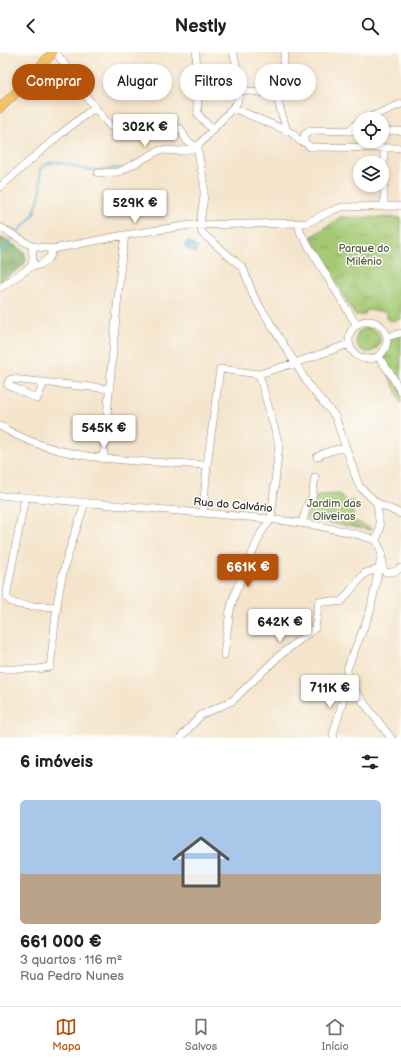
<!DOCTYPE html>
<html lang="pt">
<meta charset="utf-8">
<style>
body{margin:0;font-family:"Balsamiq Sans",sans-serif;background:#f2f2f2;color:#202124;height:100vh;display:flex;flex-direction:column;font-size:15px;white-space:nowrap}
*{box-sizing:border-box;margin:0}
p{font-size:13px;color:#757577}
.icon{flex:none;width:22px;height:22px;fill:none;stroke:currentColor;stroke-width:2;stroke-linecap:round;stroke-linejoin:round}
.map{position:relative;height:686px;overflow:hidden}
.details{display:flex;flex-direction:column;background:#fff;flex:1}
.details>*{flex:none}
.banner{position:absolute;left:12px;top:12px;width:377px;height:36px;display:flex;gap:8px}
.controls{position:absolute;left:353px;top:60px;display:grid;gap:8px}
.controls a{display:grid;place-items:center;width:36px;height:36px;border-radius:50%;background:#fff;box-shadow:0 2px 6px #0003;font-size:20px}
.price{position:absolute;translate:-50% -34px;padding:0 9px;border-radius:4px;background:#fff;color:#222;font-size:13px;line-height:26px;filter:drop-shadow(0 1px 2px #0008)}
.price::after{content:'';position:absolute;left:50%;top:24px;width:12px;height:9px;margin-left:-6px;background:inherit;clip-path:polygon(0 0,100% 0,50% 100%)}
.price.selected{background:#b45309;color:#fff}
ul{padding:0;list-style:none}
li{display:grid;align-content:center;gap:8px;height:212px;padding:0 20px}
li+li{border-top:1px solid #e0e0e0}
li span{display:grid;place-items:center;height:124px;border-radius:6px;color:#555}
li>.icon{margin-inline-start:auto}
span .icon{width:72px;height:72px;fill:#fffc;stroke-width:1}
li b{font-size:17px}
h2{display:flex;justify-content:space-between;align-items:center;height:48px;padding:0 20px;font-size:17px}
.chip{padding:0 14px;border-radius:18px;background:#fff;box-shadow:0 2px 6px #0003;font-size:14px;line-height:36px}
.chip.selected{background:#b45309;color:#fff}
header{display:flex;justify-content:space-between;align-items:center;height:52px;padding:0 20px;background:#fff;font-size:18px;font-weight:600}
.dock{display:flex;justify-content:space-around;align-items:center;height:56px;border-top:1px solid #e0e0e0;background:#fff;font-size:11px;color:#757577}
.dock a{display:grid;justify-items:center;gap:2px}
.dock .selected{color:#b45309}
.map>svg:first-child{display:block}
.grass{fill:url(#grass-tufts);stroke:#687a4f}
.forest{fill:url(#forest-crowns);stroke:#576c48}
.water{fill:url(#water-waves);stroke:#416e80}
.lines{fill:none;stroke-linecap:round;stroke-linejoin:round}
.stream{stroke:#57b1d5;stroke-width:2}
.minor-casing{stroke:#90887b;stroke-width:8}
.major-casing{stroke:#90887b;stroke-width:10}
.minor{stroke:#fff;stroke-width:7}
.major{stroke:#f4c16a;stroke-width:9}
.labels{text-anchor:middle;dominant-baseline:central;stroke-width:3;stroke-linejoin:round;paint-order:stroke}
.park-label{font-size:11px;fill:#4f5a41;stroke:#fdfcf7}
.street-label{font-size:11px;fill:#2b2b2b;stroke:#fdfcf7}
</style>
<header><svg class="icon" aria-label="back" viewBox="0 0 24 24"><path d="M15 5l-7 7 7 7"/></svg>Nestly<svg class="icon" aria-label="search" viewBox="0 0 24 24"><circle cx="10" cy="10" r="6"/><path d="M15 15l6 6"/></svg></header>
<div class="map">
<svg width="401" height="686" viewBox="0 0 401 686">
<defs>
<pattern id="grass-tufts" width="24" height="20" patternUnits="userSpaceOnUse"><rect width="24" height="20" fill="#a4c973"/><path d="M3 7l-1-3M5 7V3M7 7l1-3M15 17l-1-3M17 17v-4M19 17l1-3" fill="none" stroke="#86a35f"/></pattern>
<pattern id="forest-crowns" width="20" height="18" patternUnits="userSpaceOnUse"><rect width="20" height="18" fill="#83ad65"/><path d="M2 6a3 3 0 1 1 6 0M12 15a3 3 0 1 1 6 0" fill="none" stroke="#6b8d53"/></pattern>
<pattern id="water-waves" width="16" height="10" patternUnits="userSpaceOnUse"><rect width="16" height="10" fill="#57b1d5"/><path d="M0 5q4-4 8 0t8 0" fill="none" stroke="#4890ad"/></pattern>
</defs>
<rect width="100%" height="100%" fill="#fdfcf7"/>
<filter id="ink" filterUnits="userSpaceOnUse"><feTurbulence type="fractalNoise" baseFrequency=".025" numOctaves="2"/><feDisplacementMap in="SourceGraphic" scale="8" xChannelSelector="R" yChannelSelector="G"/><feConvolveMatrix kernelMatrix="1 2 1 2 8 2 1 2 1" color-interpolation-filters="sRGB"/></filter>
<filter id="wash" filterUnits="userSpaceOnUse"><feTurbulence type="fractalNoise" baseFrequency=".012" numOctaves="4" result="noise"/><feDisplacementMap in="SourceGraphic" scale="16" xChannelSelector="R" yChannelSelector="G"/><feGaussianBlur stdDeviation="0.9" result="paint"/><feColorMatrix in="noise" values="0 0 0 0 0 0 0 0 0 0 0 0 0 0 0 0 0 1.4 0 .05"/><feComposite in="paint" operator="in"/></filter>
<g filter="url(#wash)">
<rect width="100%" height="100%" fill="#f4e4cb"/>
<!-- grass -->
<path class="grass" d="M341,165l60,1v101l-10,2 -4,-2v-7l-21,-2 -1,4 -3,1h-7l-44,-78z
M356 288a12 12 0 1 1 24 0a12 12 0 1 1-24 0Z
M401,281v70l-17,-39 3,-27z
M340,442l7,7h6v19l19,9 -2,1 -64,-11 5,-15 7,-9z"/>
<!-- forest -->
<path class="forest" d="M0,185l24,14 2,8 -2,6 -24,17z"/>
<!-- water -->
<path class="water" d="M187,189l11,6 -3,6 -11,-6z"/>
<g class="lines">
<!-- stream -->
<path class="stream" d="M16,182l18,-20 7,-24 -1,-21c15,-15 30,-1 48,1 10,1 22,-2 32,-2
M0,201l14,-16"/>
</g>
</g>
<g filter="url(#ink)">
<g class="lines">
<!-- minor casing -->
<g class="minor-casing">
<path id="minor" d="M56,0l33,48 21,26 70,2 7,13 10,6
M196,0l2,62 14,16
M285,0l-7,42v8l9,29
M197,35l22,-1
M240,38l38,4
M233,56l59,25 8,8 4,1
M366,67l35,-15
M348,79l12,-10
M360,79l-48,-1 -7,4c-2,6 -1,10 6,13l90,1
M382,79h19
M197,95l7,36v13l-4,28 2,9 41,35 11,29 56,90 25,29 24,70 18,17 3,26 -4,11 6,13 -12,59 -23,57 1,13 -15,53 1,3
M197,95l40,-44 3,-13 -1,-14 -6,-24
M384,96v58
M98,121l21,-1 41,-22 22,1 15,-4
M0,135l57,-50 38,-30
M299,171l1,9 56,92
M0,175l32,19 21,3 72,-14 66,-10 116,-2 24,-12 11,-4 59,-1
M32,214l1,-8 -1,-12
M0,236l32,-22 8,-1 10,-8 3,-8
M349 288a19 19 0 1 1 38 0a19 19 0 1 1-38 0Z
M387,285l14,-4
M378,304l14,20 9,16
M44,330l-7,17 -29,-14v-3l3,-3 99,10
M0,374c62,38 137,34 207,39
M317,405c9,-5 19,-9 29,-8
M103,407l18,-196 4,-28
M0,444h11c60,5 120,11 179,16 63,5 126,9 186,28
M25,445l-18,95v6c6,10 37,8 49,9
M377,451l24,11
M203,461l4,-48 13,-96 39,5 36,-11 54,-19
M302,471l5,-18 5,-7 3,-21
M383,509v7l2,4c7,1 11,0 16,-4
M224,603l6,-45 5,-17 26,-60 10,-14 8,-74 -20,-71
M0,617h38l12,-2c4,-28 5,-57 11,-85 5,-27 16,-53 24,-79
M348,630l43,56
M180,686l21,-23 31,-14 47,-45 36,-28 4,-27 22,1 24,-29 14,-4"/>
</g>
<!-- major casing -->
<g class="major-casing">
<path id="major" d="M0,56l29,-28 24,-28"/>
</g>
<!-- minor -->
<use href="#minor" class="minor"/>
<!-- major -->
<use href="#major" class="major"/>
</g>
</g>
<g class="labels">
<!-- park labels -->
<g class="park-label">
<text x="364" y="196">Parque do<tspan x="364" dy="13">Milénio</tspan></text>
<text x="334" y="451">Jardim das<tspan x="334" dy="13">Oliveiras</tspan></text>
</g>
<!-- street labels -->
<g class="street-label">
<text transform="translate(233 453) rotate(5)">Rua do Calvário</text>
</g>
</g>
</svg>
<div class="controls">
<a><svg class="icon" aria-label="locate" viewBox="0 0 24 24"><circle cx="12" cy="12" r="6"/><path d="M12 2v4M12 18v4M2 12h4M18 12h4"/></svg></a>
<a><svg class="icon" aria-label="layers" viewBox="0 0 24 24"><path d="M12 4l9 5-9 5-9-5zM3 14l9 5 9-5"/></svg></a>
</div>
<b class="price" style="left:145px;top:96px">302K €</b>
<b class="price" style="left:135px;top:172px">529K €</b>
<b class="price" style="left:104px;top:397px">545K €</b>
<b class="price selected" style="left:248px;top:536px">661K €</b>
<b class="price" style="left:280px;top:591px">642K €</b>
<b class="price" style="left:330px;top:657px">711K €</b>
<div class="banner">
<a class="chip selected">Comprar</a>
<a class="chip">Alugar</a>
<a class="chip">Filtros</a>
<a class="chip">Novo</a>
</div>
</div>
<section class="details">
<h2>6 imóveis<svg class="icon" aria-label="filters" viewBox="0 0 24 24"><path d="M4 7h16M4 17h16"/><circle cx="9" cy="7" r="2"/><circle cx="15" cy="17" r="2"/></svg></h2>
<ul>
<li><span style="background:linear-gradient(#a9c7e8 60%,#b9a48a 0)"><svg class="icon" aria-label="home" viewBox="0 0 24 24"><path d="M3 11l9-7 9 7M6 9v11h12V9"/></svg></span><div><b>661 000 €</b><p>3 quartos · 116 m²</p><p>Rua Pedro Nunes</p></div></li>
</ul>
</section>
<nav class="dock">
<a class="selected"><svg class="icon" aria-label="map" viewBox="0 0 24 24"><path d="M3 6l6-2 6 2 6-2v14l-6 2-6-2-6 2zM9 4v14M15 6v14"/></svg>Mapa</a>
<a><svg class="icon" aria-label="saved" viewBox="0 0 24 24"><path d="M7 4h10v16l-5-4-5 4z"/></svg>Salvos</a>
<a><svg class="icon" aria-label="home" viewBox="0 0 24 24"><path d="M3 11l9-7 9 7M6 9v11h12V9"/></svg>Início</a>
</nav>
